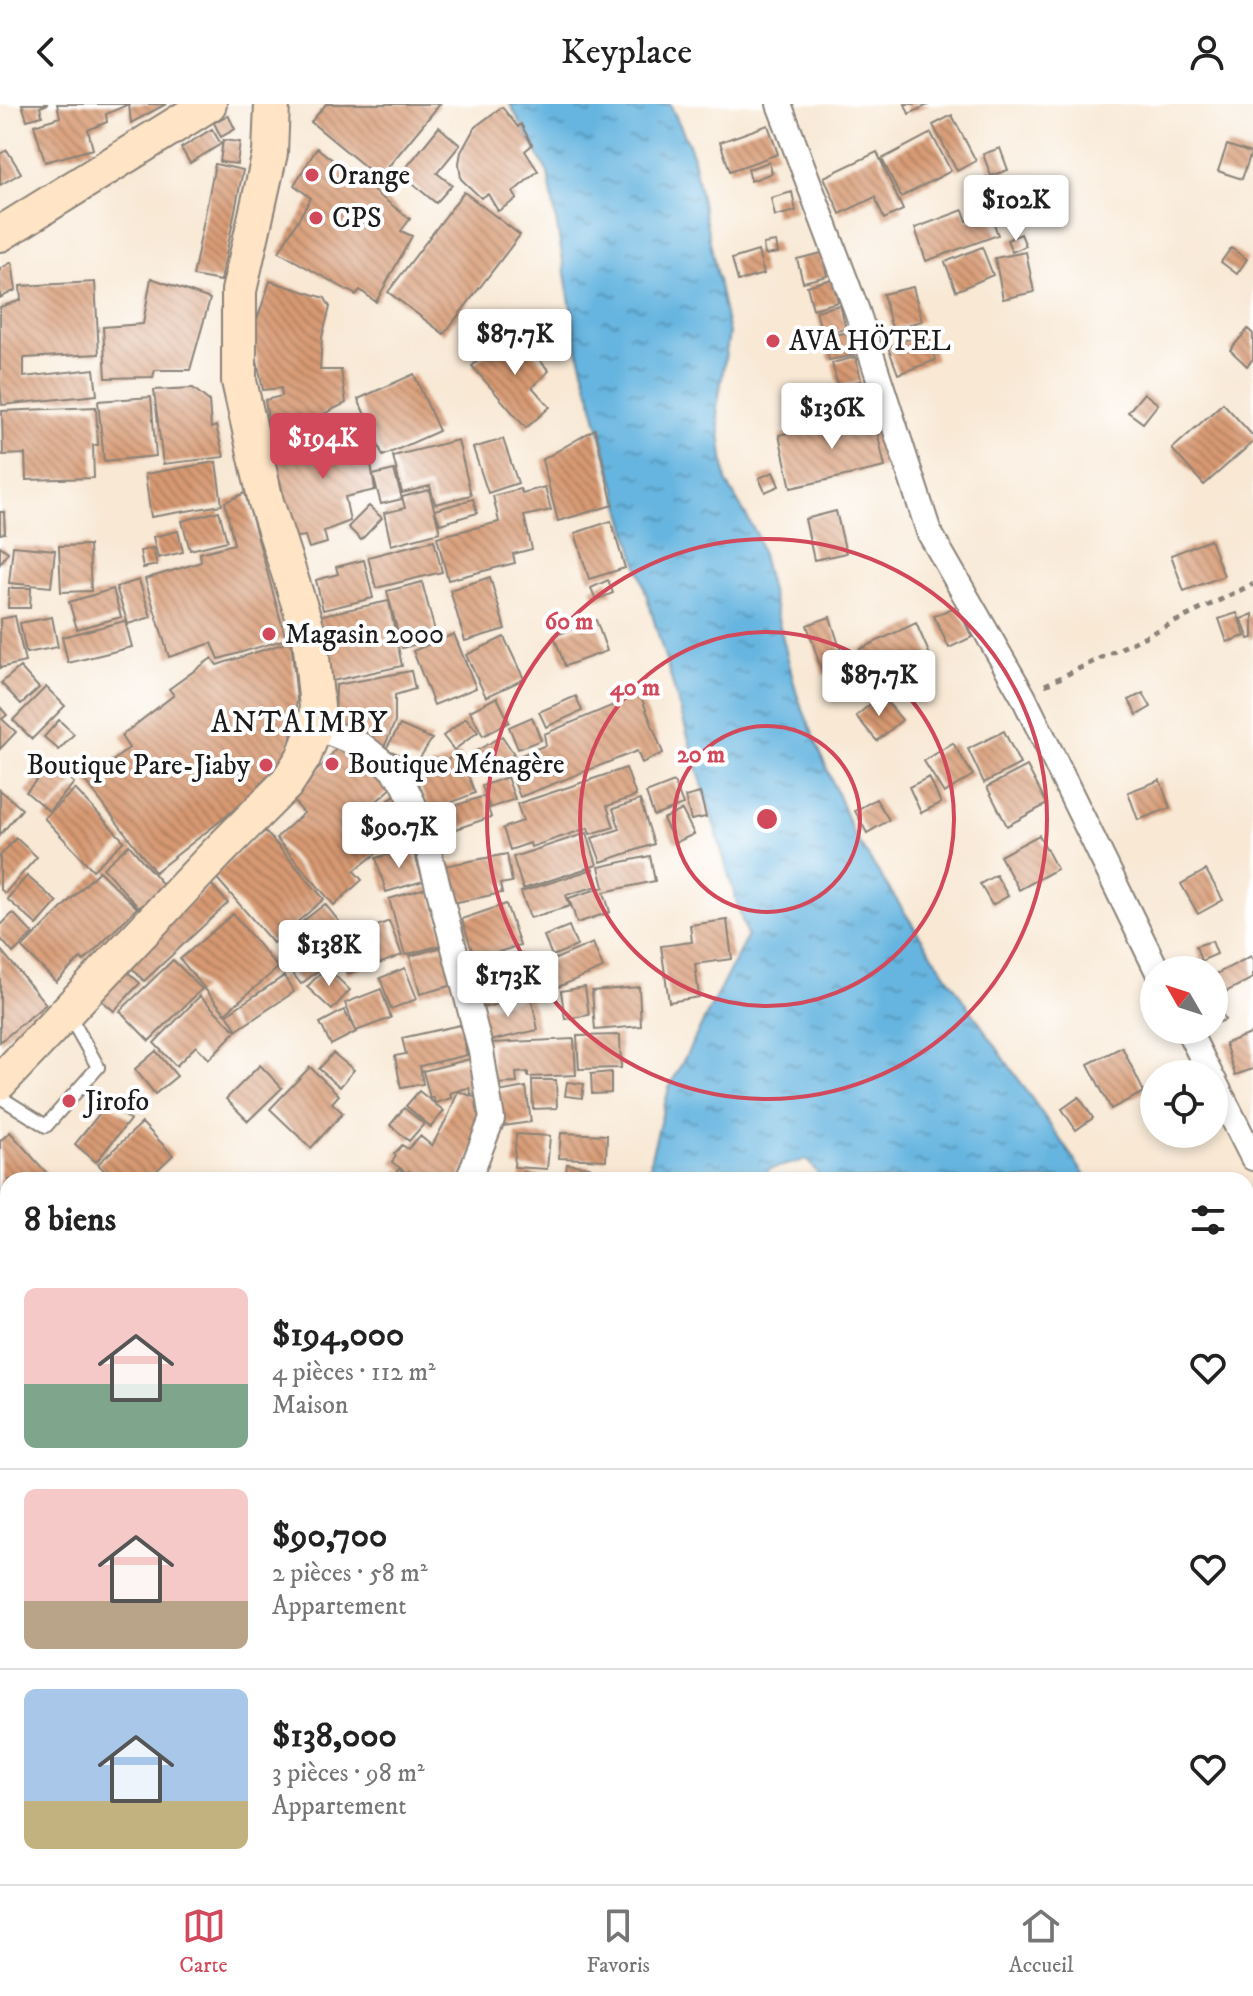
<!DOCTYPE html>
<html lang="fr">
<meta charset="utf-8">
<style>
body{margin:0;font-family:"IM FELL DW Pica",serif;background:#f6f6f6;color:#222;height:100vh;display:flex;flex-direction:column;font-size:30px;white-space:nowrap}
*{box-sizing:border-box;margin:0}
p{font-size:26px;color:#767676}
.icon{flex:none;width:44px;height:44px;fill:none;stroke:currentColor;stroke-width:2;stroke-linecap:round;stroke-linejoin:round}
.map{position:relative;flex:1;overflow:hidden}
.details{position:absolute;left:0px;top:1068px;width:1254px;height:712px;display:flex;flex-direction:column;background:#fff;border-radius:24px 24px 0 0;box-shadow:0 4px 12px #0003}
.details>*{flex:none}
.needle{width:52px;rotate:309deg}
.tools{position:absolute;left:1140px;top:852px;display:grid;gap:16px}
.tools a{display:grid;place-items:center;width:88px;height:88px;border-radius:50%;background:#fff;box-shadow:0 4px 12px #0003;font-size:40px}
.price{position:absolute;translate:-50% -68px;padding:0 18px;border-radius:8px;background:#fff;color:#222;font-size:26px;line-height:52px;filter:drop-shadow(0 2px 4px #0008)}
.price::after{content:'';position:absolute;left:50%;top:48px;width:24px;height:18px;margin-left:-12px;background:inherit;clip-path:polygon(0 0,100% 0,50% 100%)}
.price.current{background:#d1495b;color:#fff}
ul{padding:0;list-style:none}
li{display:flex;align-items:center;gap:24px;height:200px;padding:0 24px}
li+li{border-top:2px solid #e0e0e0}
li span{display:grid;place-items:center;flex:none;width:224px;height:160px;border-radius:12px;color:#555}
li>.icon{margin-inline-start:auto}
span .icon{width:96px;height:96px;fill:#fffc;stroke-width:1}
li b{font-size:34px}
h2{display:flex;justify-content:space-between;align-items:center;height:96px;padding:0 24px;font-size:34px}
header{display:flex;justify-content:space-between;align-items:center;height:104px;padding:0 24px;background:#fff;font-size:36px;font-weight:600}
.menu{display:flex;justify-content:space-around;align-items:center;height:112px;border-top:2px solid #e0e0e0;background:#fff;font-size:22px;color:#767676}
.menu a{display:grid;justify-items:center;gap:4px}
.menu .current{color:#d1495b}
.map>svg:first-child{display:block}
.water{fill:url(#water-ripples);stroke:#41687e;stroke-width:2}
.building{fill:url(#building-back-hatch)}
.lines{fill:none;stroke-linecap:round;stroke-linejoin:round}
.lane-casing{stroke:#8a8278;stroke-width:16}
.street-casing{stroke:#8a8278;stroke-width:28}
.secondary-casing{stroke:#8a8278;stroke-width:38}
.path{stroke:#8a8278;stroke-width:5;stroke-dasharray:6 6;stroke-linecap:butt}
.lane{stroke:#fff;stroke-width:12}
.street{stroke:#fff;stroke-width:24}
.secondary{stroke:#ffe4c6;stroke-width:34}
.ring{fill:none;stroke:#d1495b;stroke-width:4}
.poi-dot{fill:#d1495b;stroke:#fff;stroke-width:3}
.labels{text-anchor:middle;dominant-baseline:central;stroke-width:8;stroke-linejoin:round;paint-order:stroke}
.poi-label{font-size:28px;fill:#1c1c1c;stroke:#fff;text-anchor:start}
.neighbourhood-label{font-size:30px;letter-spacing:2px;fill:#1c1c1c;stroke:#fff}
.centre{fill:#d1495b;stroke:#fff;stroke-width:4}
.ring-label{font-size:24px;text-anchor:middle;font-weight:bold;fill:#d1495b;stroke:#fff;stroke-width:8;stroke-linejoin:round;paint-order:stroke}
</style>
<header><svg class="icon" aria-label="back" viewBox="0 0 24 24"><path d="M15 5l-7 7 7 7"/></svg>Keyplace<svg class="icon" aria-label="person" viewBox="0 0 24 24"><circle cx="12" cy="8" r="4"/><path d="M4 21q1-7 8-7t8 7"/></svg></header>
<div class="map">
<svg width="1253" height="1780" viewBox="0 0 1253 1780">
<defs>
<pattern id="water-ripples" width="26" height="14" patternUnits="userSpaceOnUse" patternTransform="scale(2)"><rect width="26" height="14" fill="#66b5e0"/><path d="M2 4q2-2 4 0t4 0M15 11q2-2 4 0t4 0" fill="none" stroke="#5392b5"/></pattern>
<pattern id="building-back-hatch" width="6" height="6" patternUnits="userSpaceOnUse" patternTransform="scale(2)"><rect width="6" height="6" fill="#d79972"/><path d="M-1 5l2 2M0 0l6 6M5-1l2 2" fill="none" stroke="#ae7c5d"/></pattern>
</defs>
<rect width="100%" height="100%" fill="#fff"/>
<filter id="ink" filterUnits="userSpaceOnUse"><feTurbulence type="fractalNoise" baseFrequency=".0125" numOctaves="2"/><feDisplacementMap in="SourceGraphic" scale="16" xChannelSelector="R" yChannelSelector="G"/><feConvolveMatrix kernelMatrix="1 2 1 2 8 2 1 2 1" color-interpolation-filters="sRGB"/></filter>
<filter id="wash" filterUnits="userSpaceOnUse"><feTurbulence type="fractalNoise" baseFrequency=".006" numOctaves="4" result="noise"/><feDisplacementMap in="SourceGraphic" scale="32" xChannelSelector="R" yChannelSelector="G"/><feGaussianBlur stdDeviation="1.8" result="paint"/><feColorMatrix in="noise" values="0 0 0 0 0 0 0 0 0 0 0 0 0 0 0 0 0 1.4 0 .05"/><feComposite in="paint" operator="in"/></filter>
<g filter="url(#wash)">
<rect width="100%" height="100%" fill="#f8e8d4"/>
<!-- water -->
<path class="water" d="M510,0h160l21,45 38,185 -12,74 9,73 31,54 40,160 57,140 76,116 158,229h-265l-16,-20 -37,9 -12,11h-108l1,-23 18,-69 78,-151 -125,-425 -44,-162 -30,-177z
M1246,1303l7,10v461l-7,-17z
M736,1772h44l3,8h-44z
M804,1772h63l-16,8h-44z
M940,1772h77l3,8h-77z
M1049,1772h147l4,8h-146z"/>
<g id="blocks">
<!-- building -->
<path class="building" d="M22,0h26l-8,3 2,9 -15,4z
M57,0h109l-35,19 -2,-19 -23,10 1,8 -19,8 5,19 -48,13 -11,-37 26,-8z
M326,0h114l-61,74 -68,-56z
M905,0h25l-21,10z
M502,3l16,20 3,-3 11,21 -7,6 13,20 -25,21 4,7 -19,12 -10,-17 -7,4 -20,-19 -2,-16 2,-11 14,-25z
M228,11l7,14 -14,8 -7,-14z
M952,11l24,46 -19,10 -24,-46z
M768,21l10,29 -48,17 -10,-29z
M439,23l21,18 -23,28 15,12 -16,18 -35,-29z
M212,25l9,15 -31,19 -9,-15z
M931,29l20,38 -50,26 -19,-38z
M223,36l17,2 -3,22 -17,-2z
M1227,41l24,8 -9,26 -24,-8z
M317,44l93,71 -9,12 11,5 -36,66 -16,-12 -4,5 -77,-43 32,-54 -17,-13z
M1000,44l8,22 -17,6 -8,-22z
M7,46l14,23 -21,12v-31z
M877,48l26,58 -19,9 -9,-22 -35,17 -16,-37z
M769,58l3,11 -21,8 -3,-12z
M215,60l28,6 -22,111 -28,-5z
M1011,85l6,23 -19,6 -6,-24z
M464,88l56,43 -76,99 -56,-42z
M792,88l4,19 -21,5 -4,-18z
M963,106l4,11 23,-8 8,22 -72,26 -11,-33z
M1021,130l5,12 -14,6 -5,-12z
M776,138l2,11 -13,2 -2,-11z
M982,143l11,28 -37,16 -11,-29z
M1231,144l16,11 -10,15 -16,-12z
M758,147l6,23 -26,7 -6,-22z
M1026,148l8,40 -31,7 -8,-41z
M822,149l5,23 -24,6 -6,-23z
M12,158l4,28 -16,8v-29z
M151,174l59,21 -20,71h-35l-2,7 -47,1 -3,-51 40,-3z
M832,175l6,23 -25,7 -6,-23z
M270,177l55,17 5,9 -8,30 -2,33h21l5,33 -75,37 -6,-40 17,-4 -1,-8 -18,2 -11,-55z
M95,178l4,72 -75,4v19l70,-8 3,26 -95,10 -2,-20v-78l21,-7 -1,-14z
M913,183l9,34 -30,8 -9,-35z
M840,201l6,24 -24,5 -6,-23z
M513,225l36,42 -17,16 18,20 -24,21 -54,-62z
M1248,225l5,5v25l-6,7 -17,-16z
M850,228l5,23 -26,5 -5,-23z
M926,228l10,28 -38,14 -10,-27z
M856,253l5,24 -23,5 -6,-23z
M414,270l25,57 -56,25 -25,-57z
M865,278l5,24 -27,6 -5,-23z
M193,284l16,13 2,27 5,-2 8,31 -61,7 -9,-74z
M1144,289l14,11 -15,19 -15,-11z
M151,293l5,59 -52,5 -6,-60z
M1223,299l30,33v6l-49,43 -32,-36z
M96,303l2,38h-5l1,33 -68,2 -1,-26 -22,1 -1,-44z
M873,309l12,54 -94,21 -12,-53z
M356,314l12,25 7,47 -30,7 5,24 -26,10 3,12 -18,5 -4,-12 -14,2 -13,-43 5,-2 -10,-40 68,-26z
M595,325l18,76 -55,16 -16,-61z
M503,335l15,44 -30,10 -15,-45z
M458,336l13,55 -36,9 -5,-18 -28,7 -9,-37z
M216,358l6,43 -71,12 -6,-43z
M394,366l8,29 -21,5 -8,-29z
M773,368l6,14 -14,6 -6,-14z
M545,383l6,23 -27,6 8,33 -19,5 2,9 -67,17 -11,-43 62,-15 -6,-26 27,-7 2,4z
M429,386l11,42 -49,13 -7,-32 21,-5 -3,-11z
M245,389l41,146 -67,20 -7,-16 -43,14 -24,-78 56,-17 -1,-9 34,-9 -9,-42z
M473,395l4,14 -37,11 -5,-14z
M369,402l13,12 -21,22 -13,-13z
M219,407l8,30 -37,9 -8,-29z
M836,407l10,42 -32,7 -9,-41z
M0,408h4l1,21 -5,1z
M611,417l14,47 -36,11 -14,-46z
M178,427l5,21 -25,6 -5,-21z
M434,436l8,32 -66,16 -8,-31z
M1210,436l14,36 -40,15 -13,-36z
M89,441l2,46 -30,1 -2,-46z
M0,442l8,6 -8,12z
M13,442l42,4 -4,37 -42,-4z
M153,444l4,17 -14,3 -3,-17z
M364,456l9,38 -50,12 -7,-30 22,-6 -2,-7z
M490,473l15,52 -40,12 -15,-51z
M139,476l12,37 -23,7 -12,-37z
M608,476l5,13 -17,7 -5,-12z
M422,478l15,57 -35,9 -15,-57z
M9,484h22l-1,20h-22z
M113,485l8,28 -44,12 -8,-27z
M389,497l13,65 -70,15 -14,-65z
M957,502l15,31 -23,11 -15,-32z
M1237,509l8,23 -18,6 -8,-23z
M1253,510v24l-4,1 -8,-20z
M15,512l10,46 -25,6v-49z
M52,513l6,30 -32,6 -6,-30z
M830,513l16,50 -23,8 -16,-50z
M596,516l11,31 -42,15 -11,-30z
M125,517l7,26 -64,16 -6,-26z
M916,519l14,32 -57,26 -13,-32z
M454,530l22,54 -42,17 -21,-54z
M504,533l20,42 -38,18 -20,-42z
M291,537l6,59 -9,56 -10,8 -26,32 -97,76 -69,-90 43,-34 -8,-12 53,-41 -5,-6 43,-31 5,7z
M20,563l19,21 -18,16 -20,-21z
M411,567l4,18 -20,6v27l-13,30 -47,-25 1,-42z
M46,583l19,19 -33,33 -19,-19z
M1143,589l8,14 -14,8 -8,-15z
M640,590l23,59 -21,10 -5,-12 -117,46 -14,-36 40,-16 -2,-11z
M881,591l21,25 -25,21 -21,-25z
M576,592l6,15 -36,16 -7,-15z
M497,593l12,25 -26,14 -13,-25z
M0,603l7,8 -5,4 14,13 -16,17z
M532,613l9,23 -23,9 -9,-22z
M466,614l12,14 -24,18 -11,-14z
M59,616l15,14 -15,16 -15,-13z
M400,621l32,14 -15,23 -31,-13z
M1004,627l16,33 -36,19 -16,-34z
M502,632l12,18 -31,20 -12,-20z
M344,635l49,48 -28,24 -5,-5 -5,4 8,9 4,-1 34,-28 18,50 -42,13 -23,18 8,9 -28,25 -58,-67 28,-25 -16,-18 35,-30z
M953,639l20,32 -29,18 -20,-32z
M460,650l15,39 -45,18 -15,-38z
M51,659l23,20 -25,28 -23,-19z
M1027,662l20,38 -40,22 -20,-39z
M626,664l10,28 -29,10 7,21 -24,7 -2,-6 -57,19 -1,-4 -20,7 -7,-22 20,-7 -6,-17z
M507,673l8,22 -25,9 -8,-22z
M929,673l12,26 -20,10 -12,-26z
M1160,676l10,28 -32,12 -10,-28z
M674,678l9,23 -29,11 -8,-23z
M75,685l49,52 -31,29 -49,-52z
M0,686l22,19 -22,26z
M700,689l6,24 -15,3 -6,-23z
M484,692l7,21 -53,18 -8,-21z
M876,695l13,21 -22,13 -12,-22z
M640,696l14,44 -53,18 -9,-24 28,-9 -7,-20z
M682,706l12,24 -19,9 -12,-24z
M265,727l59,68 -51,44 -59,-68z
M587,729l10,32 -74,24 -10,-32z
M1039,731l18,34 -38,21 -19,-34z
M16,734l21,19 -32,36 -5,-4v-33z
M129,741l35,41 -25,22 -36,-40z
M412,743l11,34 -37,11 -10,-34z
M507,750l5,28 -12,2 2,9 -50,10 -8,-37z
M650,752l5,25 -51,11 6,20 -33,11 -8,-25 35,-11 -5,-20z
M593,765l5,17 -32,9 4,11 -40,12 -9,-26z
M1206,766l17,30 -25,14 -17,-30z
M99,767l38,37 -53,53 -3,-3 -25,24 -34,-34z
M996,771l12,21 -16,9 -12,-21z
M27,772l30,26 -20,23 -30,-26z
M211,780l17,19 -84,78 -18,-19z
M429,783l16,57 -40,11 -16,-56z
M325,800l21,26 -24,19 -20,-27z
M506,800l14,41 -45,15 -13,-41z
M13,809l20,21 -20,19 -13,-15v-12z
M233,810l45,54 -53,45 -45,-54z
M727,816l5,39 -37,5 4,33 -30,5 -8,-56 31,-4 -2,-17z
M389,817l13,34 -31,12 -13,-33z
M569,822l8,20 -25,10 -8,-20z
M304,828l24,31 -27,21 -24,-31z
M1212,837l5,13 -16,7 -5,-15z
M593,839l10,25 -52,22 -10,-25z
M446,842l11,38 -37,10 -10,-38z
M0,845l46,55 -46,38z
M358,849l6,15 -17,6 -6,-16z
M522,849l8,34 -49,13 -9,-34z
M1251,852l2,4v18l-33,17 -6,-12v-8z
M173,856l29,29 -53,52 -29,-30z
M121,862l19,17 -26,28 -19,-16z
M326,863l24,23 -18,20 -25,-23z
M405,864l12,31 -26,10 -11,-31z
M284,872l10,16 -57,38 -10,-16z
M585,883l4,28 -24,4 -4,-28z
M639,883l2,39 -46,4 -3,-39z
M381,885l10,29 -35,13 -11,-28z
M200,892l36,35 -27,28 -13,-13 -20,20 -22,-23z
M531,892l7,34 -53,12 -8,-33z
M1218,900l7,16 -11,4v-18z
M344,906l12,22 -25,13 -11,-22z
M460,921l7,30 -47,11 3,18 -22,4 -6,-32 11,-2 -4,-16z
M1253,929v36l-18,6 -10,-32z
M620,931l1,33 -42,1 -2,-33z
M574,935l2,36 -48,2v-5l-12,1 1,10 -24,1 -2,-41z
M1122,943l22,45 -33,17 -23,-45z
M156,947l21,25 -22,18 -20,-25z
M333,949l21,17 -14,17 -21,-18z
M470,955l14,32 -13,3 -2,-6 -6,1 -13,4 1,5 -16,5 -2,-6 -3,1 -7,-27z
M260,961l22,23 -34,33 -22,-22z
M310,963l29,28 -7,8 11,10 -32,35 -41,-39z
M611,968v21l-19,1 -1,-20z
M532,976h24l1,28 -24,1z
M567,978l17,2 -2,14 -17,-2z
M526,983l5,35 -28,4 -5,-34z
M419,987l25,20 -13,16 -25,-21z
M458,987l27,10 -9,23 8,3 -25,53h-40l-10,-9 -2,2 -15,-11 4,-6 -2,-2 8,-9 6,4 12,-13 12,10 17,-32z
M1079,993l14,21 -17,12 -14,-21z
M108,999l22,17 -34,42 -21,-18z
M404,1004l20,16 -15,17 -19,-16z
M142,1019l31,32 -26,25h-34l-15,-16z
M10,1028l43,48h-45v126l-8,-9v-156z
M561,1029l46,2 -1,25 -47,-2z
M516,1030l34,2 -3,33 -33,-2z
M567,1060l23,3 -2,13h-23z
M399,1065l13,11h-22z
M522,1068l23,5 -1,3h-24z
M8,1360v42l-8,7v-42z
M0,1541l8,7v54l-8,-7z
M0,1619l8,6v18l-8,11z
M51,1772h64l7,8h-81z
M176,1772h64l-3,8h-41z
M274,1772h79l-4,8h-59z
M405,1772h15l5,8h-33z
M434,1772h27l-6,8h-12z
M494,1772h38l-7,8h-22z"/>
</g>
</g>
<g filter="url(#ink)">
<use href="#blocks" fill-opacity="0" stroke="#8a8278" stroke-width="2"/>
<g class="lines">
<!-- lane casing -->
<g class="lane-casing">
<path id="lane" d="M0,993l46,29 52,-59 -29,-52
M0,1537l8,5"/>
</g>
<!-- street casing -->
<g class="street-casing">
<path id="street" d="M779,0l78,207 72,221 94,164 134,274
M315,623l48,19 24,19 15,15 18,38 61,233 11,68 -24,61
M1188,926l22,44
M1214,977l39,77
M0,1659l8,-7"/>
</g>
<!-- secondary casing -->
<g class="secondary-casing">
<path id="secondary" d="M0,130l209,-130
M0,978l217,-229 69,-69 17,-26 12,-31 2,-20 -7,-69 -44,-136 -27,-121v-90l31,-138 2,-49"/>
</g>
<!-- path -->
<path class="path" d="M1045,581l208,-101
M0,1200l8,8"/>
<!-- lane -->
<use href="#lane" class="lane"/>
<!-- street -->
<use href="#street" class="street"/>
<!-- secondary -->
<use href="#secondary" class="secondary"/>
</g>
</g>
<!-- distance rings -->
<g class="ring">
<circle cx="767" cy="715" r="93"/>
<circle cx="767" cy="715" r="187"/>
<circle cx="767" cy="715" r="280"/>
</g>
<!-- markers -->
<g class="poi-dot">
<circle cx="312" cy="71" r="8"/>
<circle cx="316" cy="114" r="8"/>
<circle cx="773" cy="237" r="8"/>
<circle cx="269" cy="530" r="8"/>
<circle cx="332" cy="660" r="8"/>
<circle cx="266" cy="661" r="8"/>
<circle cx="69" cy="997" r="8"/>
</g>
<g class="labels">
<!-- poi labels -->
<g class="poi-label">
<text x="328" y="71">Orange</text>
<text x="332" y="114">CPS</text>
<text x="789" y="237">AVA HÖTEL</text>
<text x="285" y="530">Magasin 2000</text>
<text x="348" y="660">Boutique Ménagère</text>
<text x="250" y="661" text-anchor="end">Boutique Pare-Jiaby</text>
<text x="85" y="997">Jirofo</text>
</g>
<!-- neighbourhood labels -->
<g class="neighbourhood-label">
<text x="300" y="619">ANTAIMBY</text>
</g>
</g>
<circle cx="767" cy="715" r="12" class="centre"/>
<g class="ring-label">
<text x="569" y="525">60 m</text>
<text x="635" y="591">40 m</text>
<text x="701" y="658">20 m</text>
</g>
</svg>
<div class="tools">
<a><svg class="needle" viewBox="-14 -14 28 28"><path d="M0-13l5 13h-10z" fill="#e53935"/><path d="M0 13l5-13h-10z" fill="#767676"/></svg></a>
<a><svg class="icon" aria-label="locate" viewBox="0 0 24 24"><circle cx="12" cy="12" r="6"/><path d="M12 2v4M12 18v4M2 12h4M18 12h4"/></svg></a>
</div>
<b class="price" style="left:1016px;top:139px">$102K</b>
<b class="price" style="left:515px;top:273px">$87.7K</b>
<b class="price" style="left:832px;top:347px">$136K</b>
<b class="price current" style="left:323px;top:377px">$194K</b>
<b class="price" style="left:879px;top:614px">$87.7K</b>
<b class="price" style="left:399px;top:766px">$90.7K</b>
<b class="price" style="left:329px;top:884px">$138K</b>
<b class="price" style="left:508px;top:915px">$173K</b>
<section class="details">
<h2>8 biens<svg class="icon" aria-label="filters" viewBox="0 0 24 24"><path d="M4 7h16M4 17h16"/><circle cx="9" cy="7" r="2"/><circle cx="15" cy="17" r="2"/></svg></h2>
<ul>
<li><span style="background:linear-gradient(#f6c9c9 60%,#7fa58c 0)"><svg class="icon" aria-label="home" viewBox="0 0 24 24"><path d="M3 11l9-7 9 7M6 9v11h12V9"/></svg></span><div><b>$194,000</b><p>4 pièces · 112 m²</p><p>Maison</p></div><svg class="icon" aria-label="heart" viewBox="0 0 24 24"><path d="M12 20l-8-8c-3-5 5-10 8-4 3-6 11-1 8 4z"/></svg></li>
<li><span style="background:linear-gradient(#f6c9c9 70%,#b9a48a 0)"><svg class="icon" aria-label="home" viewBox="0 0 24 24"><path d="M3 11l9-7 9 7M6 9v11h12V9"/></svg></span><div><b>$90,700</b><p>2 pièces · 58 m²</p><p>Appartement</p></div><svg class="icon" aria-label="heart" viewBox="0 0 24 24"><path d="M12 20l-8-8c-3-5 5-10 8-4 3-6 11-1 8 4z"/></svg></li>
<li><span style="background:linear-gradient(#a9c7e8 70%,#c2b280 0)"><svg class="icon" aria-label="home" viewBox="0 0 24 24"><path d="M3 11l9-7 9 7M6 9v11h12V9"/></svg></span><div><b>$138,000</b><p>3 pièces · 98 m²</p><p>Appartement</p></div><svg class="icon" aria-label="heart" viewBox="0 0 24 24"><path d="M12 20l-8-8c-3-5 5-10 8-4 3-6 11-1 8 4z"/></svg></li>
</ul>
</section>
</div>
<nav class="menu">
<a class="current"><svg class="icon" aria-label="map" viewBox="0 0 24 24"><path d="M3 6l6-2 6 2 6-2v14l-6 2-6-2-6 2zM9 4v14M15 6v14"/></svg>Carte</a>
<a><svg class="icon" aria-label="saved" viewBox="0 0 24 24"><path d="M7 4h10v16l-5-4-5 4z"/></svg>Favoris</a>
<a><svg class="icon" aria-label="home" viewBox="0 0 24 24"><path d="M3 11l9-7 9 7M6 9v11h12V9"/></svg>Accueil</a>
</nav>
